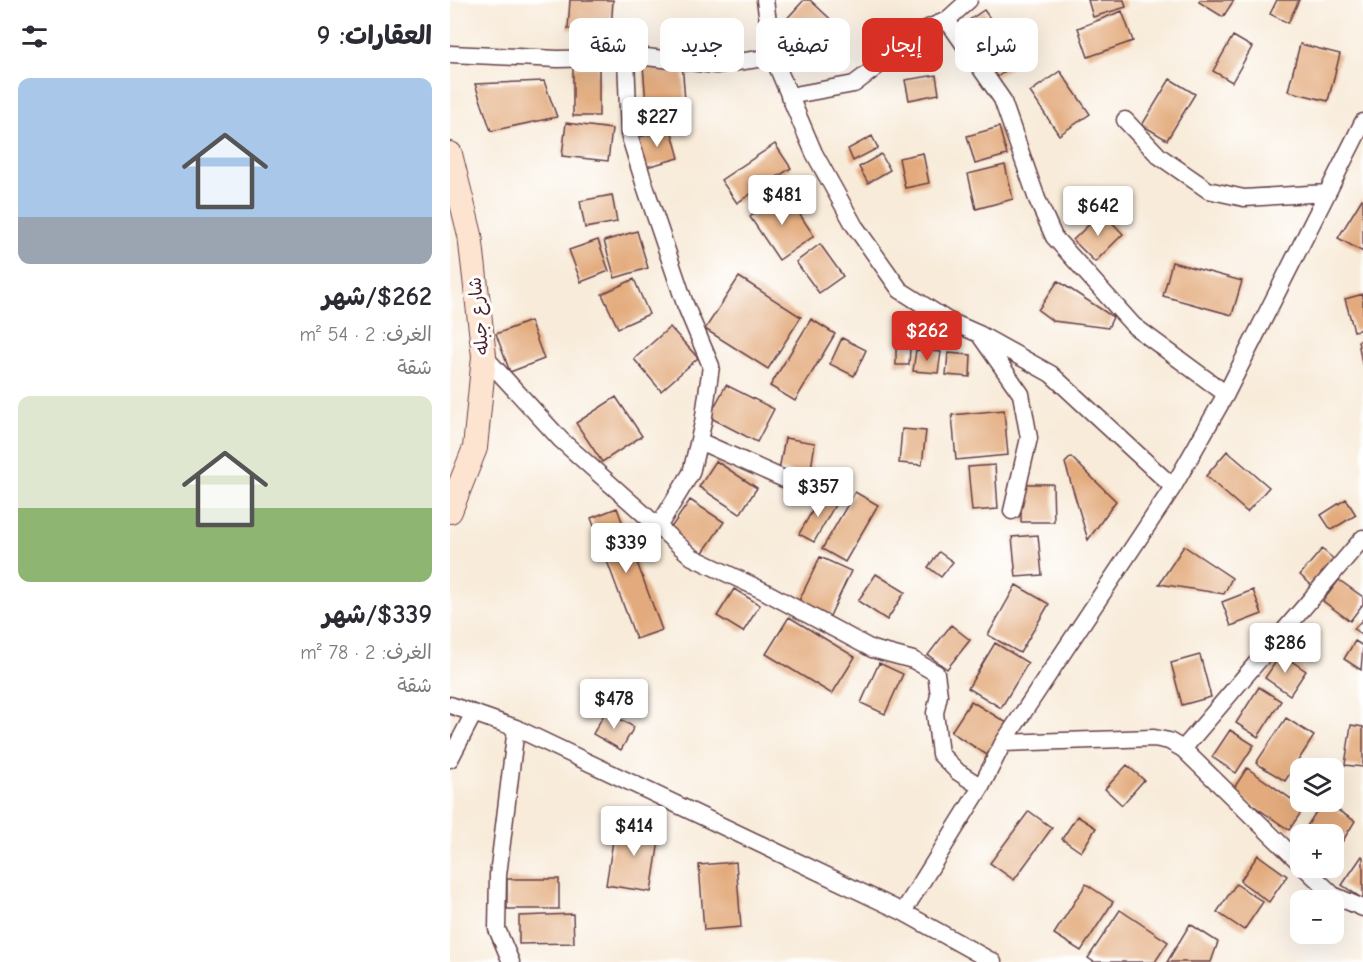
<!DOCTYPE html>
<html lang="ar">
<meta charset="utf-8">
<style>
body{margin:0;font-family:"Comic Neue","Playpen Sans Arabic",sans-serif;background:#f7f7f7;color:#2b2b33;direction:rtl;height:100vh;display:flex;flex-direction:column;font-size:22px;white-space:nowrap}
*{box-sizing:border-box;margin:0}
p{font-size:20px;color:#7c7c81}
.icon{flex:none;width:33px;height:33px;fill:none;stroke:currentColor;stroke-width:2;stroke-linecap:round;stroke-linejoin:round}
.map{position:relative;flex:1;overflow:hidden;direction:ltr}
.details{display:flex;flex-direction:column;background:#fff;width:450px}
.details>*{flex:none}
.banner{position:absolute;left:18px;top:18px;width:570px;height:54px;direction:rtl;display:flex;gap:12px}
.controls{position:absolute;left:840px;top:758px;display:grid;gap:12px}
.controls a{display:grid;place-items:center;width:54px;height:54px;border-radius:12px;background:#fff;box-shadow:0 6px 24px #0002;font-size:30px}
.price{position:absolute;translate:-50% -51px;padding:0 14px;border-radius:6px;background:#fff;color:#222;font-size:20px;line-height:39px;filter:drop-shadow(0 2px 3px #0008)}
.price::after{content:'';position:absolute;left:50%;top:36px;width:18px;height:14px;margin-left:-9px;background:inherit;clip-path:polygon(0 0,100% 0,50% 100%)}
.price.on{background:#d93025;color:#fff}
ul{padding:0;list-style:none}
li{display:grid;align-content:center;gap:12px;height:318px;padding:0 18px}
li span{display:grid;place-items:center;height:186px;border-radius:12px;color:#555}
li>.icon{margin-inline-start:auto}
span .icon{width:108px;height:108px;fill:#fffc;stroke-width:1}
li b{font-size:26px}
h2{display:flex;justify-content:space-between;align-items:center;height:72px;padding:0 18px;font-size:26px}
.pill{padding:0 21px;border-radius:12px;background:#fff;box-shadow:0 6px 24px #0002;font-size:21px;line-height:54px}
.pill.on{background:#d93025;color:#fff}
main{display:flex;flex:1;min-height:0}
.map>svg:first-child{display:block}
.building{fill:#e3ab7d}
.lines{fill:none;stroke-linecap:round;stroke-linejoin:round}
.minor-casing{stroke:#643e45;stroke-width:19}
.secondary-casing{stroke:#643e45;stroke-width:26}
.minor{stroke:#fff;stroke-width:16}
.secondary{stroke:#fde4d1;stroke-width:24}
.labels{text-anchor:middle;dominant-baseline:central;stroke-width:6;stroke-linejoin:round;paint-order:stroke}
.street-label{font-size:18px;fill:#4a1f2b;stroke:#fff}
</style>
<main>
<div class="map">
<svg width="913" height="962" viewBox="0 0 913 962">
<rect width="100%" height="100%" fill="#fff"/>
<filter id="ink" filterUnits="userSpaceOnUse"><feTurbulence type="fractalNoise" baseFrequency=".0167" numOctaves="2"/><feDisplacementMap in="SourceGraphic" scale="12" xChannelSelector="R" yChannelSelector="G"/><feConvolveMatrix kernelMatrix="1 2 1 2 8 2 1 2 1" color-interpolation-filters="sRGB"/></filter>
<filter id="wash" filterUnits="userSpaceOnUse"><feTurbulence type="fractalNoise" baseFrequency=".008" numOctaves="4" result="noise"/><feDisplacementMap in="SourceGraphic" scale="24" xChannelSelector="R" yChannelSelector="G"/><feGaussianBlur stdDeviation="1.35" result="paint"/><feColorMatrix in="noise" values="0 0 0 0 0 0 0 0 0 0 0 0 0 0 0 0 0 1.4 0 .05"/><feComposite in="paint" operator="in"/></filter>
<g filter="url(#wash)">
<rect width="100%" height="100%" fill="#f8ebd9"/>
<g id="blocks">
<!-- building -->
<path class="building" d="M120,0h43l-2,31 -43,-2z
M354,0h6l31,29 -25,28 -35,-32z
M638,0h36l2,7 -33,10z
M750,0h34l-11,17 -24,-15z
M827,0h22l-11,23 -18,-9z
M534,10l36,50 -24,18 -37,-51z
M672,11l11,30 -45,16 -10,-29z
M783,36l19,11 -20,35 -19,-11z
M850,44l40,10 -12,47 -40,-10z
M232,62l4,52 -39,3 -4,-52z
M149,66v50h-26v-49z
M610,71l30,43 -31,21 -29,-43z
M486,75l3,19 -30,6 -4,-20z
M720,79l25,15 -28,46 -25,-15z
M94,81l13,36 -66,14 -16,-47z
M116,123l46,6 -4,32 -46,-5z
M549,127l8,28 -32,9 -8,-28z
M221,129l8,29 -36,10 -8,-30z
M422,136l6,12 -25,13 -5,-12z
M325,144l16,24 -54,35 -16,-23z
M473,153l6,30 -24,5 -6,-30z
M431,154l9,16 -22,13 -9,-16z
M555,165l8,34 -37,10 -8,-35z
M335,192l29,44 -35,24 -29,-43z
M162,195l5,27 -32,6 -5,-27z
M912,199l1,1v52l-25,-14z
M652,212l21,22 -28,28 -22,-22z
M187,231l11,37 -33,10 -11,-37z
M148,240l11,31 -28,11 -12,-32z
M370,244l23,32 -24,17 -23,-31z
M722,262l70,19 -10,34 -69,-19z
M289,277l62,40 -33,52 -63,-40z
M184,279l15,35 -31,14 -16,-34z
M608,281l55,36 -5,11 -55,-7 -15,-11z
M913,294v35l-9,2 -9,-32z
M361,319l24,15 -40,67 -25,-15z
M80,321l14,38 -34,13 -14,-38z
M220,327l28,31 -37,33 -27,-32z
M392,338l24,12 -12,26 -24,-12z
M913,340v24h-1l-4,-23z
M446,348h14l-1,17h-13z
M466,350l25,2 -3,21 -25,-2z
M498,353l23,2 -1,22 -24,-2z
M276,385l48,24 -17,33 -48,-25z
M166,397l26,39 -40,26 -26,-39z
M554,410l4,45 -52,5 -4,-45z
M452,429l24,2 -4,34 -23,-2z
M335,438l30,5 -5,32 -31,-5z
M777,451l42,36 -22,25 -41,-36z
M621,457l45,44 -28,39 -23,-77z
M266,461l41,27 -17,26 -41,-27z
M545,465l3,44 -26,2 -4,-44z
M571,484h32l1,38h-33z
M405,492l23,13 -33,57 -23,-13z
M372,494l14,9 -22,39 -15,-8z
M896,499l10,16 -25,15 -10,-15z
M240,500l34,22 -22,32 -34,-22z
M167,508l45,122 -26,9 -45,-121z
M588,535l4,40 -26,2 -4,-40z
M734,546l48,32 -8,16 -65,-10z
M872,549l15,13 -22,26 -15,-13z
M489,552l14,10 -12,15 -13,-10z
M370,557l31,14 -22,47 -31,-15z
M426,574l29,18 -18,28 -29,-19z
M889,580l24,17v7l-13,17 -27,-20z
M566,585l33,19 -29,49 -32,-18z
M284,589l26,16 -17,27 -26,-16z
M803,590l9,24 -31,12 -9,-24z
M339,617l66,40 -23,37 -66,-40z
M913,619v17l-9,-7z
M501,625l19,15 -23,29 -19,-14z
M905,641l8,5 -2,24 -17,-11z
M545,643l33,20 -27,45 -33,-20z
M831,654l25,17 -16,24 -25,-17z
M750,655l11,42 -29,8 -11,-42z
M429,663l24,11 -18,40 -24,-11z
M809,687l22,14 -23,36 -22,-14z
M521,701l36,22 -20,32 -36,-23z
M156,711l28,16 -13,23 -28,-16z
M836,718l28,18 -29,45 -29,-18z
M901,725l12,2v40l-18,-2z
M780,730l24,15 -18,28 -24,-16z
M677,765l17,15 -22,25 -17,-16z
M797,768l57,40 -15,22 -57,-39z
M873,801l32,20 -21,34v-21h-32z
M579,811l23,17 -38,52 -24,-17z
M627,816l19,12 -15,24 -19,-13z
M166,822l45,6 -10,64 -45,-7z
M808,855l29,21 -18,26 -29,-21z
M912,856l1,1v42l-21,-14z
M286,862l5,65 -37,3 -5,-65z
M57,879h52v30h-52z
M636,884l27,18 -32,49 -27,-17z
M786,884l27,18 -19,28 -27,-18z
M670,910l48,32 -13,20h-61l-6,-4z
M123,914l1,29 -55,1v-28z
M740,924l28,18 -7,20h-44z"/>
</g>
</g>
<g filter="url(#ink)">
<use href="#blocks" fill-opacity="0" stroke="#643e45" stroke-width="1.5"/>
<g class="lines">
<!-- minor casing -->
<g class="minor-casing">
<path id="minor" d="M315,0l8,57 41,96 40,72 46,65 47,30 32,14 72,40 122,113
M497,20l55,79 35,100 17,38 80,89 92,68
M0,54l108,5 88,-2 70,8 57,-8
M176,58l3,76 16,52 40,118 26,62 -8,57 -12,50 -33,54
M339,96l65,-12 74,-56 19,-8 22,-20
M675,120l34,36 49,34 36,8 83,-5
M531,337l40,57 8,44 -17,73
M34,356l77,84 131,117 72,34 108,58 41,11 23,13 3,22 -4,18 5,41 18,18 23,15
M249,441l85,38 35,6
M0,705l66,23 387,184 90,50
M553,743l151,-5 15,3 14,8 117,114
M733,749l180,-211
M0,759l24,-46
M854,867l29,28 30,13
M453,912l78,-125 22,-44 170,-256 53,-93 137,-272
M61,962l-14,-33 1,-54 18,-147"/>
</g>
<!-- secondary casing -->
<g class="secondary-casing">
<path id="secondary" d="M0,154l20,81 14,121 -9,92 -25,63"/>
</g>
<!-- minor -->
<use href="#minor" class="minor"/>
<!-- secondary -->
<use href="#secondary" class="secondary"/>
</g>
</g>
<g class="labels">
<!-- street labels -->
<g class="street-label">
<text transform="translate(29 316) rotate(-96)">شارع جبله</text>
</g>
</g>
</svg>
<div class="controls">
<a><svg class="icon" aria-label="layers" viewBox="0 0 24 24"><path d="M12 4l9 5-9 5-9-5zM3 14l9 5 9-5"/></svg></a>
<a>+</a>
<a>−</a>
</div>
<b class="price" style="left:207px;top:148px">$227</b>
<b class="price" style="left:332px;top:226px">$481</b>
<b class="price" style="left:648px;top:237px">$642</b>
<b class="price on" style="left:477px;top:362px">$262</b>
<b class="price" style="left:368px;top:518px">$357</b>
<b class="price" style="left:176px;top:574px">$339</b>
<b class="price" style="left:835px;top:674px">$286</b>
<b class="price" style="left:164px;top:730px">$478</b>
<b class="price" style="left:184px;top:857px">$414</b>
<div class="banner">
<a class="pill">شراء</a>
<a class="pill on">إيجار</a>
<a class="pill">تصفية</a>
<a class="pill">جديد</a>
<a class="pill">شقة</a>
</div>
</div>
<section class="details">
<h2>العقارات: 9<svg class="icon" aria-label="filters" viewBox="0 0 24 24"><path d="M4 7h16M4 17h16"/><circle cx="9" cy="7" r="2"/><circle cx="15" cy="17" r="2"/></svg></h2>
<ul>
<li><span style="background:linear-gradient(#a9c7e8 75%,#9aa5b1 0)"><svg class="icon" aria-label="home" viewBox="0 0 24 24"><path d="M3 11l9-7 9 7M6 9v11h12V9"/></svg></span><div><b>$262/شهر</b><p>الغرف: 2 · 54 m²</p><p>شقة</p></div></li>
<li><span style="background:linear-gradient(#dfe7d0 60%,#8fb573 0)"><svg class="icon" aria-label="home" viewBox="0 0 24 24"><path d="M3 11l9-7 9 7M6 9v11h12V9"/></svg></span><div><b>$339/شهر</b><p>الغرف: 2 · 78 m²</p><p>شقة</p></div></li>
</ul>
</section>
</main>
